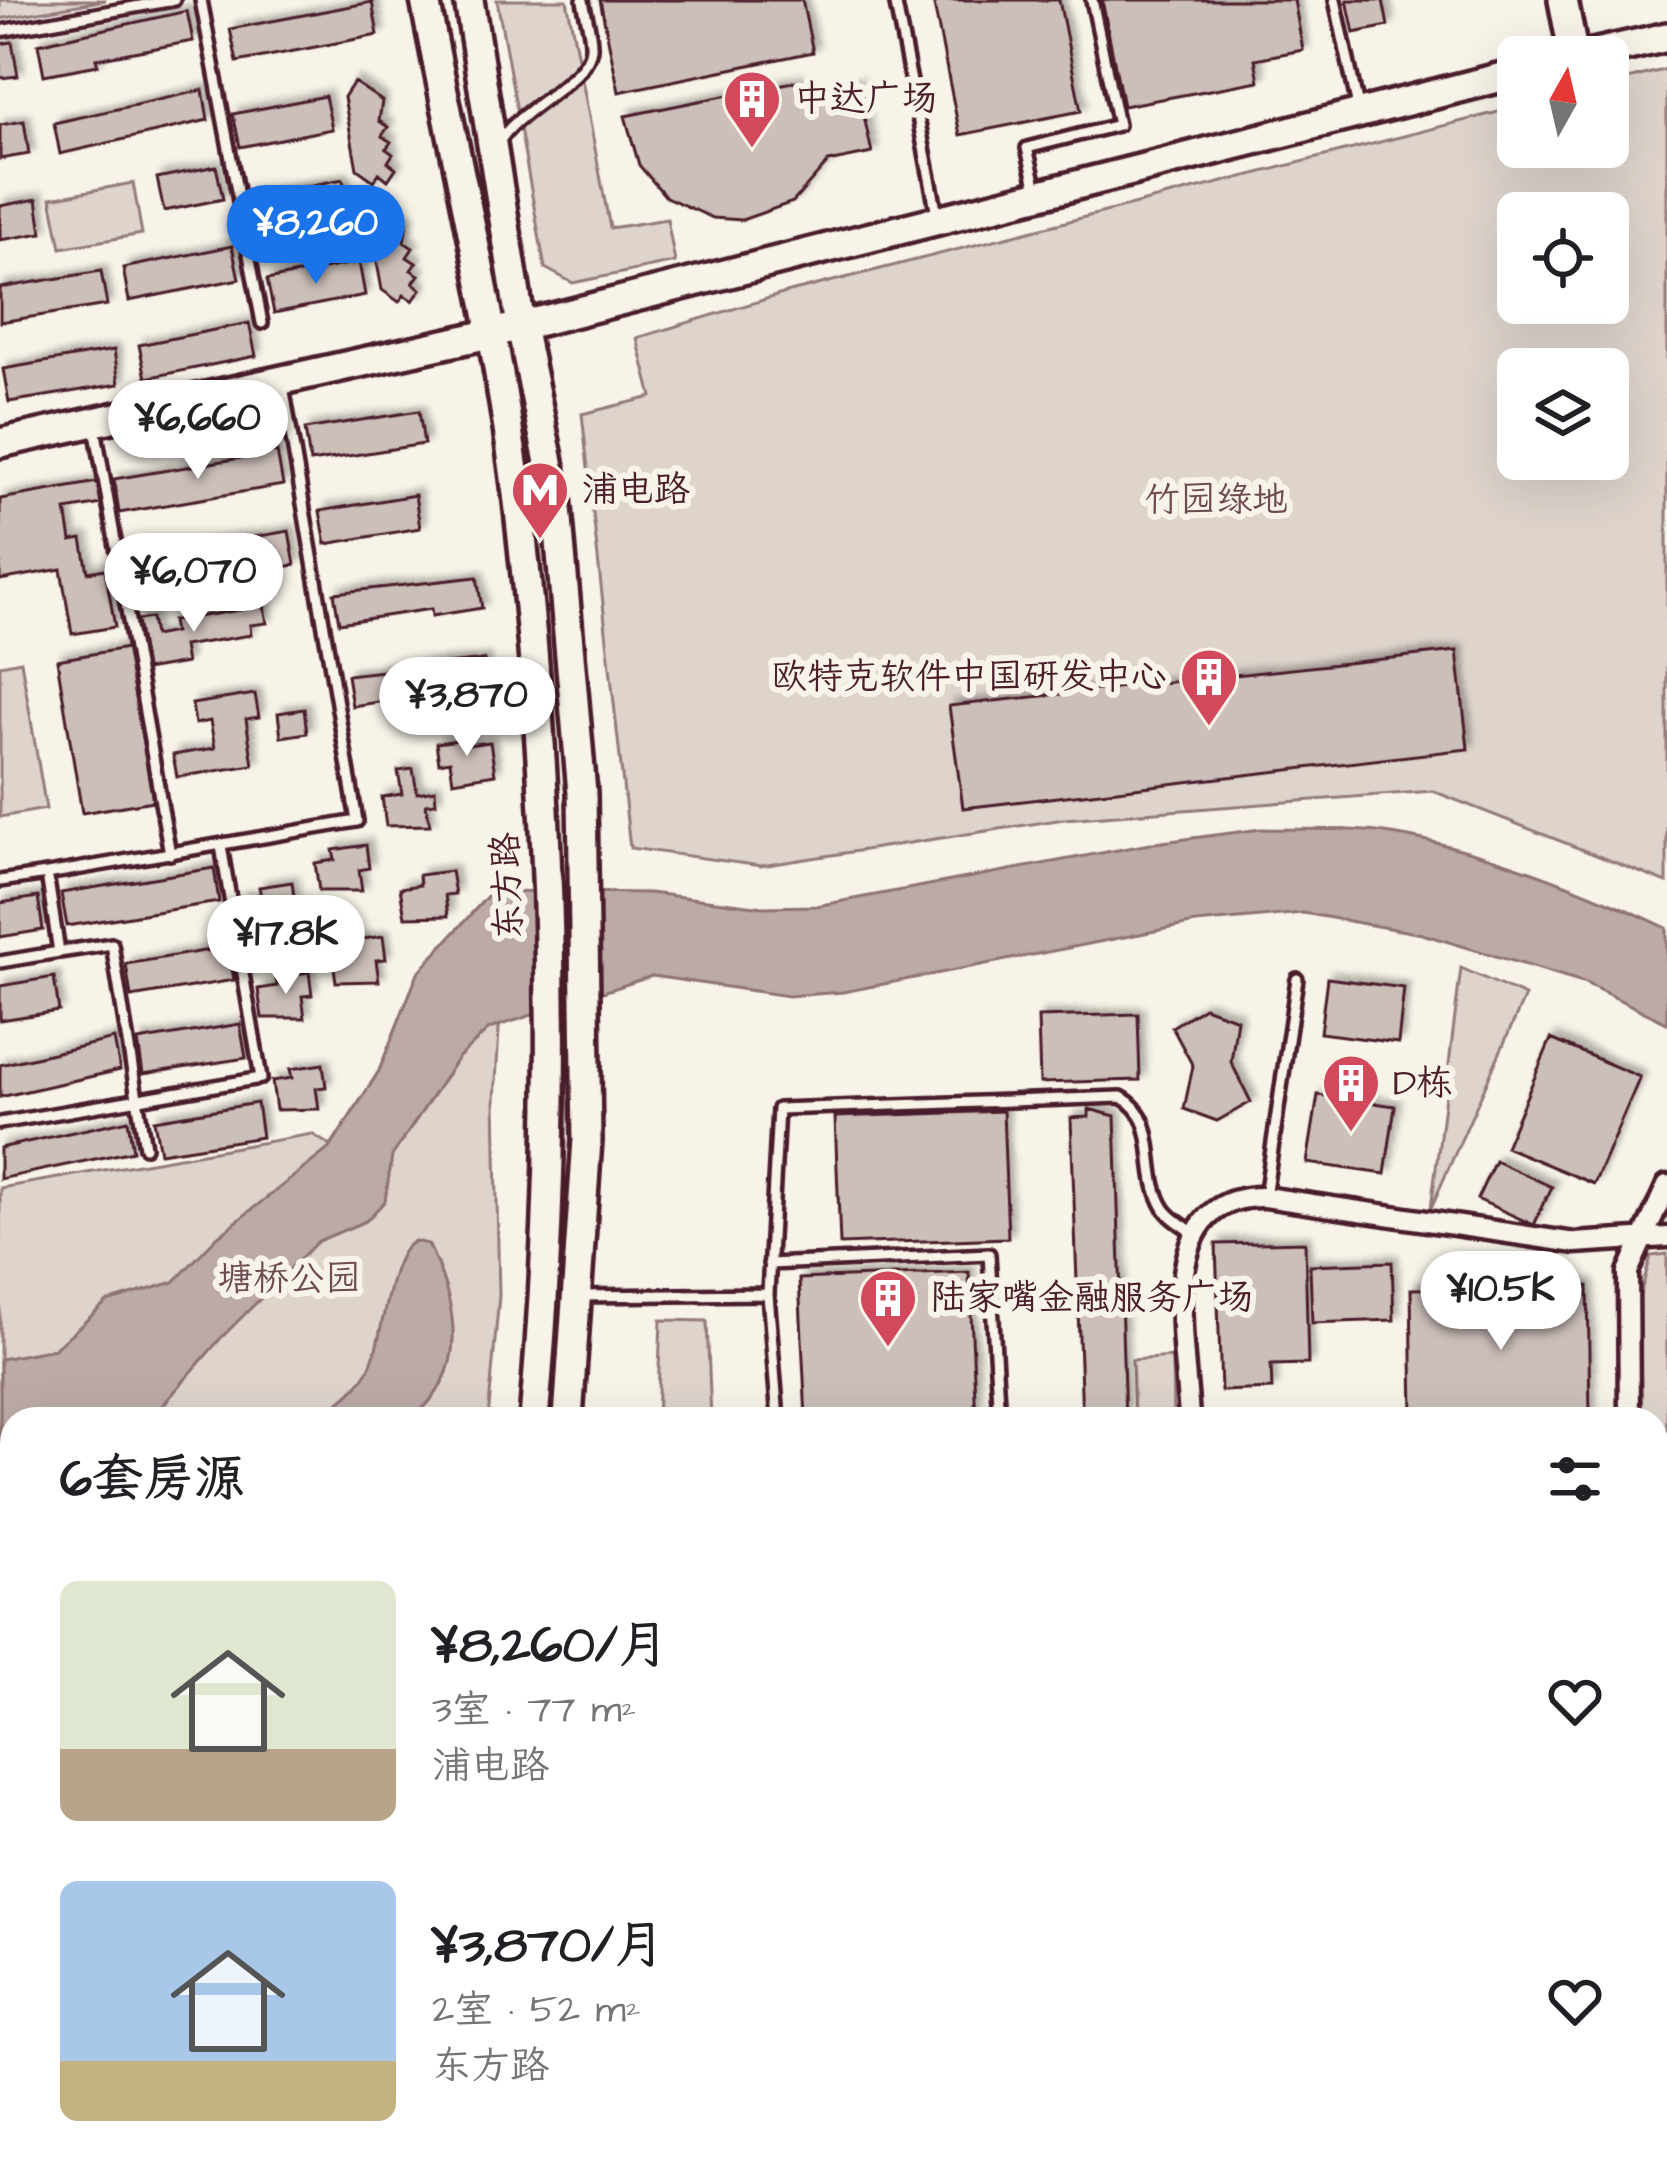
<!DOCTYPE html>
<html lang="zh">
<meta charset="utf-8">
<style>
body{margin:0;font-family:"Architects Daughter","LXGW WenKai TC",sans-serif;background:#f6f6f6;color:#202124;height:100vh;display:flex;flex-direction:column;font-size:45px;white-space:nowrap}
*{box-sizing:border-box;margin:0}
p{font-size:39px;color:#757577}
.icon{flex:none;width:66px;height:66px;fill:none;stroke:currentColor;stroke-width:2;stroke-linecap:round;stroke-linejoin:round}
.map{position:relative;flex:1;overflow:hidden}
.sheet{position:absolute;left:0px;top:1407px;width:1668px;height:771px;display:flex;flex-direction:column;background:#fff;border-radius:36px 36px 0 0;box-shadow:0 12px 48px #0002}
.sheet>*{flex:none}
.needle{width:78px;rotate:8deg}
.buttons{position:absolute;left:1497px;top:36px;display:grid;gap:24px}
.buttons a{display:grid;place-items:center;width:132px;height:132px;border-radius:18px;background:#fff;box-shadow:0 12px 48px #0002;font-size:60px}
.price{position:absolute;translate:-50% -102px;padding:0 27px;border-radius:42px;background:#fff;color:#222;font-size:39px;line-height:78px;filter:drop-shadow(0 3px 6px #0008)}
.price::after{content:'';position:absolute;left:50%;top:72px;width:36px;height:27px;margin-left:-18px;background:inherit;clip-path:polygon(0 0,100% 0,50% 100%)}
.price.active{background:#1a73e8;color:#fff}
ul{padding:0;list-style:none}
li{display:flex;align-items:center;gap:36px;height:300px;padding:0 60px}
li span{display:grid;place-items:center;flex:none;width:336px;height:240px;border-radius:18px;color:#555}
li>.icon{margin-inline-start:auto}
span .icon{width:144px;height:144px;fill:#fffc;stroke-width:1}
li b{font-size:51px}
h2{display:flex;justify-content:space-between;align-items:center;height:144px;padding:0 60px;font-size:51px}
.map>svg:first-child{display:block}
.green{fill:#ded4cc;stroke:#947a7c;stroke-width:3;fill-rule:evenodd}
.water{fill:#bcaaa7;stroke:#8e7275;stroke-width:3}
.building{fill:#ccbfb9;stroke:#4a1f2b;stroke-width:3;filter:url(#shadow)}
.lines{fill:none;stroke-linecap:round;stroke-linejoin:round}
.lane-casing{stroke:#4a1f2b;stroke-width:18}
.street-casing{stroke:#4a1f2b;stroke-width:27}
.secondary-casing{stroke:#4a1f2b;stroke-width:36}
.lane{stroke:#f7f3e8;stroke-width:9}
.street{stroke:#f7f3e8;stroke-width:18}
.secondary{stroke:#f7f3e8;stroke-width:27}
.labels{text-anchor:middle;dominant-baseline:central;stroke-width:12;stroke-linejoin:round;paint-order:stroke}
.poi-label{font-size:36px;fill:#4a1f2b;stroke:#f7f3e8;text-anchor:start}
.park-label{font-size:36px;fill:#6f4c53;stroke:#f7f3e8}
.street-label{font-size:36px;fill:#4a1f2b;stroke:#f7f3e8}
</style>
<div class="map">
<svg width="1667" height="2177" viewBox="0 0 1667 2177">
<defs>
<filter id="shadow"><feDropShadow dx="5.5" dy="-5.5" stdDeviation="3" flood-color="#0004"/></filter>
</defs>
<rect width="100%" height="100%" fill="#f7f3e8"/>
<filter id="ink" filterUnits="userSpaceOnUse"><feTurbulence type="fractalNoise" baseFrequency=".00833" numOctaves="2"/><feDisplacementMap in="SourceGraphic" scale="24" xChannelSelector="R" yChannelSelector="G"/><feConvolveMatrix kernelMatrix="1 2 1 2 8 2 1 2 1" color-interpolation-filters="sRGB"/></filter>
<g filter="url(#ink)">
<!-- green -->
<path class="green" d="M0,0h106l-106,19z
M497,0h70l43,228 57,-9 8,43 -102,21 -28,-15z
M1667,69v814l-234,-92 -369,28 -303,47 -131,-18 -48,-434 70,-17 -15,-59 149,-45 732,-186v40h90v-63zM1518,213h90v90h-90zM1518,369h90v90h-90z
M133,183l9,51 -81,14 -10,-50z
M21,661l25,148 -46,8v-152z
M492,891h15l-12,209 4,196 -11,123h-476v258h-12v-489l312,-54 19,12 48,-75 39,-98z
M1461,968l64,28 -94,212z
M1667,1254v179l-11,-1v-13h-14l-4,-117 13,-46z
M661,1320l46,1 4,98h-54z
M1172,1357l1,62h-39l-2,-59z
M1656,1560h11v216l-11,1z
M448,2166h98l-3,11h-99z"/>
<!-- water -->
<path class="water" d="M1261,829c43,1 88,-2 131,5 93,15 190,54 275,94v95l-84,-41 -161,-48 -119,-21 -107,10 -353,69 -55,4 -136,-20 -163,53 -31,29 -66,98 -7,45 -19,20 -48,20 -98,98 -69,80h-139v127l-12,12v-199l54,-10 53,-47 67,-20 43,-45 114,-90 48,-76 39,-98 74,-82 158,2 114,14 52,-1 339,-63z
M415,1241l13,3c29,59 44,131 -18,175h-98c22,-12 44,-26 56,-49 17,-30 18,-117 47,-129z"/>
<!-- building -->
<path class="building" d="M600,0h202l11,52 -194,40z
M933,0h126l22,111 -121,24z
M1102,0h192l9,50 -48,9 4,22 -136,25z
M1347,0h36l5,26 -34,7z
M372,2l6,33 -141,27 -7,-33z
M187,11l6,30 -97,18 2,6 -54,10 -6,-31z
M12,42l6,34 -18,2v-34z
M798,81l3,15 56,-12 15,69 -44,9 -35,40 -51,18 -29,-2 -47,-21 -27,-32 -14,-49z
M354,82l28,19 -3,20 9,6 -6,9 9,6 -5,7 7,5 -5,8 8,6 -8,12 -9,-7 -5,8 -17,-12 -13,-72z
M203,90l5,30 -148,34 -6,-31z
M325,96l7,33 -92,18 -7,-33z
M24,121l5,33 -29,5v-34z
M216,166l7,33 -59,12 -7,-33z
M343,179l6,33 -91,18 -7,-33z
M37,199l5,34 -42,7v-34z
M379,203l28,19 -3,20 9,6 -6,9 9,6 -5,7 8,5 -6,8 8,6 -8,12 -9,-6 -5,7 -17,-12 -13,-72z
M232,246l7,33 -110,22 -6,-33z
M359,262l6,33 -91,18 -7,-33z
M101,271l6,34 -107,17v-34z
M249,323l7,33 -110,22 -7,-33z
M114,350l5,34 -110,18 -6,-33z
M419,411l5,33 -114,18 -5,-33z
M277,452l6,33 -164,28 -5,-34z
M98,482l4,22 -36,6 5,31 11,-2 6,33 17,-3 10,58 -43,7 -11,-65 -61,11v-81z
M415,495l5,33 -94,16 -6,-33z
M289,531l6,34 -163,27 -6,-33z
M477,577l5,31 -50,8 -1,-7 -92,14 -5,-30z
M264,606l3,17 -17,2 1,10 -68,11 3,17 -41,7 -8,-50 14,-2 3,18 20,-4 -2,-11z
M127,648l26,153 -71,12 -25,-153z
M1457,651l11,98 -505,59 -14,-102z
M484,660l5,31 -44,7 -1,-6 -92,14 -5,-31z
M255,694l4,23 -13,2 7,46 -76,12 -4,-22 42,-7 -5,-27 -15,3 -3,-20z
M304,709l3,24 -26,4 -3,-24z
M466,739l1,6 23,-3 5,32 -42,7 -3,-20 -11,2 -3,-20z
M413,769l4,24 18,-3 1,13 -10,1 4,21 -44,1 -4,-29 20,-3 -4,-23z
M366,845l3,23 -10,2 3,21h-43l-4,-28 20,-3 -2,-10z
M214,868l5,34 -152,24 -6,-33z
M451,871l4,23 -10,1 3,21 -43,1 -5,-29 20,-3 -1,-10z
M292,882l3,23 -10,1 3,21 -43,1 -4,-29 20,-3 -2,-9z
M38,897l5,33 -43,7v-34z
M383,936l3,23 -10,1 3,21 -43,1 -4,-29 19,-3 -1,-9z
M228,947l6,33 -103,17 -5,-33z
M309,972l3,23 -10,1 3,22h-43l-4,-29 19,-3 -1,-9z
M54,977l5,34 -59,9v-34z
M1327,978l77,10 -6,55 -78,-10z
M1204,1007l33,12 -6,43 20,40 -34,19 -33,-12 9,-43 -21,-39z
M1138,1014l2,66 -100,3 -2,-66z
M240,1024l6,34 -103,16 -5,-33z
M114,1039l6,31 -120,27v-32z
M1551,1039l89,38 -46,107 -89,-37z
M323,1064l3,23 -10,1 3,21 -43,1 -4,-29 20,-3 -2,-9z
M1318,1095l77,11 -10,68 -78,-11z
M257,1103l5,34 -102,16 -6,-33z
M1089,1109l26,7 10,303h-43l-11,-301 18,-1z
M1003,1111l5,127 -168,6 -5,-127z
M128,1120l5,31 -133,28v-31z
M1495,1161l57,26 -18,38 -57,-26z
M1305,1242l3,122 -37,1 1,24 -51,2 -5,-147z
M1392,1262l2,58 -82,3 -2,-58z
M969,1272l7,147h-170l-7,-140z
M1588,1286l2,133h-177l-2,-130z
M1667,1862v36l-11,3v-36z
M1667,2016v69l-11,2v-54l10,-2z
M673,2166h138l-2,9 7,2h-67z
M1350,2166h64l3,11h-64z"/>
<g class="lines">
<!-- lane casing -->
<g class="lane-casing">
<path id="lane" d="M201,0l61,323
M895,0l43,219
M1335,0l23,107
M0,31l174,-31
M498,144c18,-35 91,-63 93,-96 1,-15 -6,-33 -8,-48
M1037,189l-10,-41 91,-23 -26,-125
M95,427l75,427
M0,881l47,-7
M0,962l59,-10
M0,1123l261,-45 -40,-232
M145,1147l-33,-203 -53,8 -12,-78 310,-53 -74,-435
M1265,1197l32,-218
M769,1264l220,-10 10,165
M768,1294l10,125
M579,1296l189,-2 10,-185 343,-12c42,23 20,74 43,111 6,10 20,18 30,25
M1656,1462l11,1
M1656,2162l11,-10
M1316,2166l2,11
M1619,2168l17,9
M933,2177l1,-11
M1224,2177l2,-11"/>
</g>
<!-- street casing -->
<g class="street-casing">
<path id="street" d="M1189,1419c-3,-72 -38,-225 76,-222l310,46 92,-6
M1629,1419l-1,-147 39,-87
M1173,2166l1,11"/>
</g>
<!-- secondary casing -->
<g class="secondary-casing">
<path id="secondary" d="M425,0c32,169 74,339 94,510 34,299 42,609 15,909
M469,0l52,326 35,170 26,297 5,347 -19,279
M1563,0l11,57
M1579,57l88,-20
M0,443l489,-109 1029,-261
M358,2177l4,-11
M399,2177l3,-11"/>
</g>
<!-- lane -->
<use href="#lane" class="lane"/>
<!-- street -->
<use href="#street" class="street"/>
<!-- secondary -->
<use href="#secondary" class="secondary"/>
</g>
</g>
<!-- icons -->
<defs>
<g id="building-pin" transform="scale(3)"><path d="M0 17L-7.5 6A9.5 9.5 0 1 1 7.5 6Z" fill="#d1495b" stroke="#f7f3e8"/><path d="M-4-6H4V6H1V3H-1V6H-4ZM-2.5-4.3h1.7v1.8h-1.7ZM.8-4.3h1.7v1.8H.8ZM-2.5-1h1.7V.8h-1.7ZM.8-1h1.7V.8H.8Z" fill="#fff"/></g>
<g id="metro-pin" transform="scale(3)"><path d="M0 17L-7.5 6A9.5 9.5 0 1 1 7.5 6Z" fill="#d1495b" stroke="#f7f3e8"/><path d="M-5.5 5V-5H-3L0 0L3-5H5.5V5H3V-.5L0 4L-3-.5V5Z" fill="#fff"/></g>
</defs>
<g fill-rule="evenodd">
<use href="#building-pin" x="752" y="99"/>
<use href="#metro-pin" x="540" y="490"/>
<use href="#building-pin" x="1209" y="677"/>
<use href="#building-pin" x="1351" y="1083"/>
<use href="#building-pin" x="888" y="1298"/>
</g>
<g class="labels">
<!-- poi labels -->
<g class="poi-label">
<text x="794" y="99">中达广场</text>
<text x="582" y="490">浦电路</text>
<text x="1167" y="677" text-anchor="end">欧特克软件中国研发中心</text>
<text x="1393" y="1083">D栋</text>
<text x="930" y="1298">陆家嘴金融服务广场</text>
</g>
<!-- park labels -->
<g class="park-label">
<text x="1216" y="500">竹园绿地</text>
<text x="289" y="1279">塘桥公园</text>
</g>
<!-- street labels -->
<g class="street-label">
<text transform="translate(508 886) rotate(-92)">东方路</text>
</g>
</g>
</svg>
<div class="buttons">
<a><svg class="needle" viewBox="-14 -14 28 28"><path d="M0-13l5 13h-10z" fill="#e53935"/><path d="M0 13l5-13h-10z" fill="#757577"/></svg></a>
<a><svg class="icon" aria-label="locate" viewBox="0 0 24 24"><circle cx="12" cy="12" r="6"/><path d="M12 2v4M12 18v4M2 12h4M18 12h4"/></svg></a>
<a><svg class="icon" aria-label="layers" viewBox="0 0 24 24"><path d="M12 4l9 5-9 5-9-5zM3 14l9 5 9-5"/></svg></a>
</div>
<b class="price active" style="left:316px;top:287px">¥8,260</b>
<b class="price" style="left:198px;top:482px">¥6,660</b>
<b class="price" style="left:194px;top:635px">¥6,070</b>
<b class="price" style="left:467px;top:759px">¥3,870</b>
<b class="price" style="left:286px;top:997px">¥17.8K</b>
<b class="price" style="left:1501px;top:1353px">¥10.5K</b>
<section class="sheet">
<h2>6套房源<svg class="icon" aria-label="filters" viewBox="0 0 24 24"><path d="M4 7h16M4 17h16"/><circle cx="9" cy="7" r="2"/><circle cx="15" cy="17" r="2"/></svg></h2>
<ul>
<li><span style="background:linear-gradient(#dfe7d0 70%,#b9a48a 0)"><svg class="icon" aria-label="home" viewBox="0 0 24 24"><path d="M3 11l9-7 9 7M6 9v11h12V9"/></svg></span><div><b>¥8,260/月</b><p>3室 · 77 m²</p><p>浦电路</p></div><svg class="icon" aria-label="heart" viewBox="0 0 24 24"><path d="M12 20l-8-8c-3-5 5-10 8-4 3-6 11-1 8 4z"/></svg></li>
<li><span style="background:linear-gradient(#a9c7e8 75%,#c2b280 0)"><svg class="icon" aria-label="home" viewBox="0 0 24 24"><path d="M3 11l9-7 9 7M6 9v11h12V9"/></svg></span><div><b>¥3,870/月</b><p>2室 · 52 m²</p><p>东方路</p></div><svg class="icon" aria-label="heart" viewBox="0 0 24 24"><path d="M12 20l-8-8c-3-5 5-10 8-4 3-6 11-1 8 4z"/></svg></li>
</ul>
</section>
</div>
